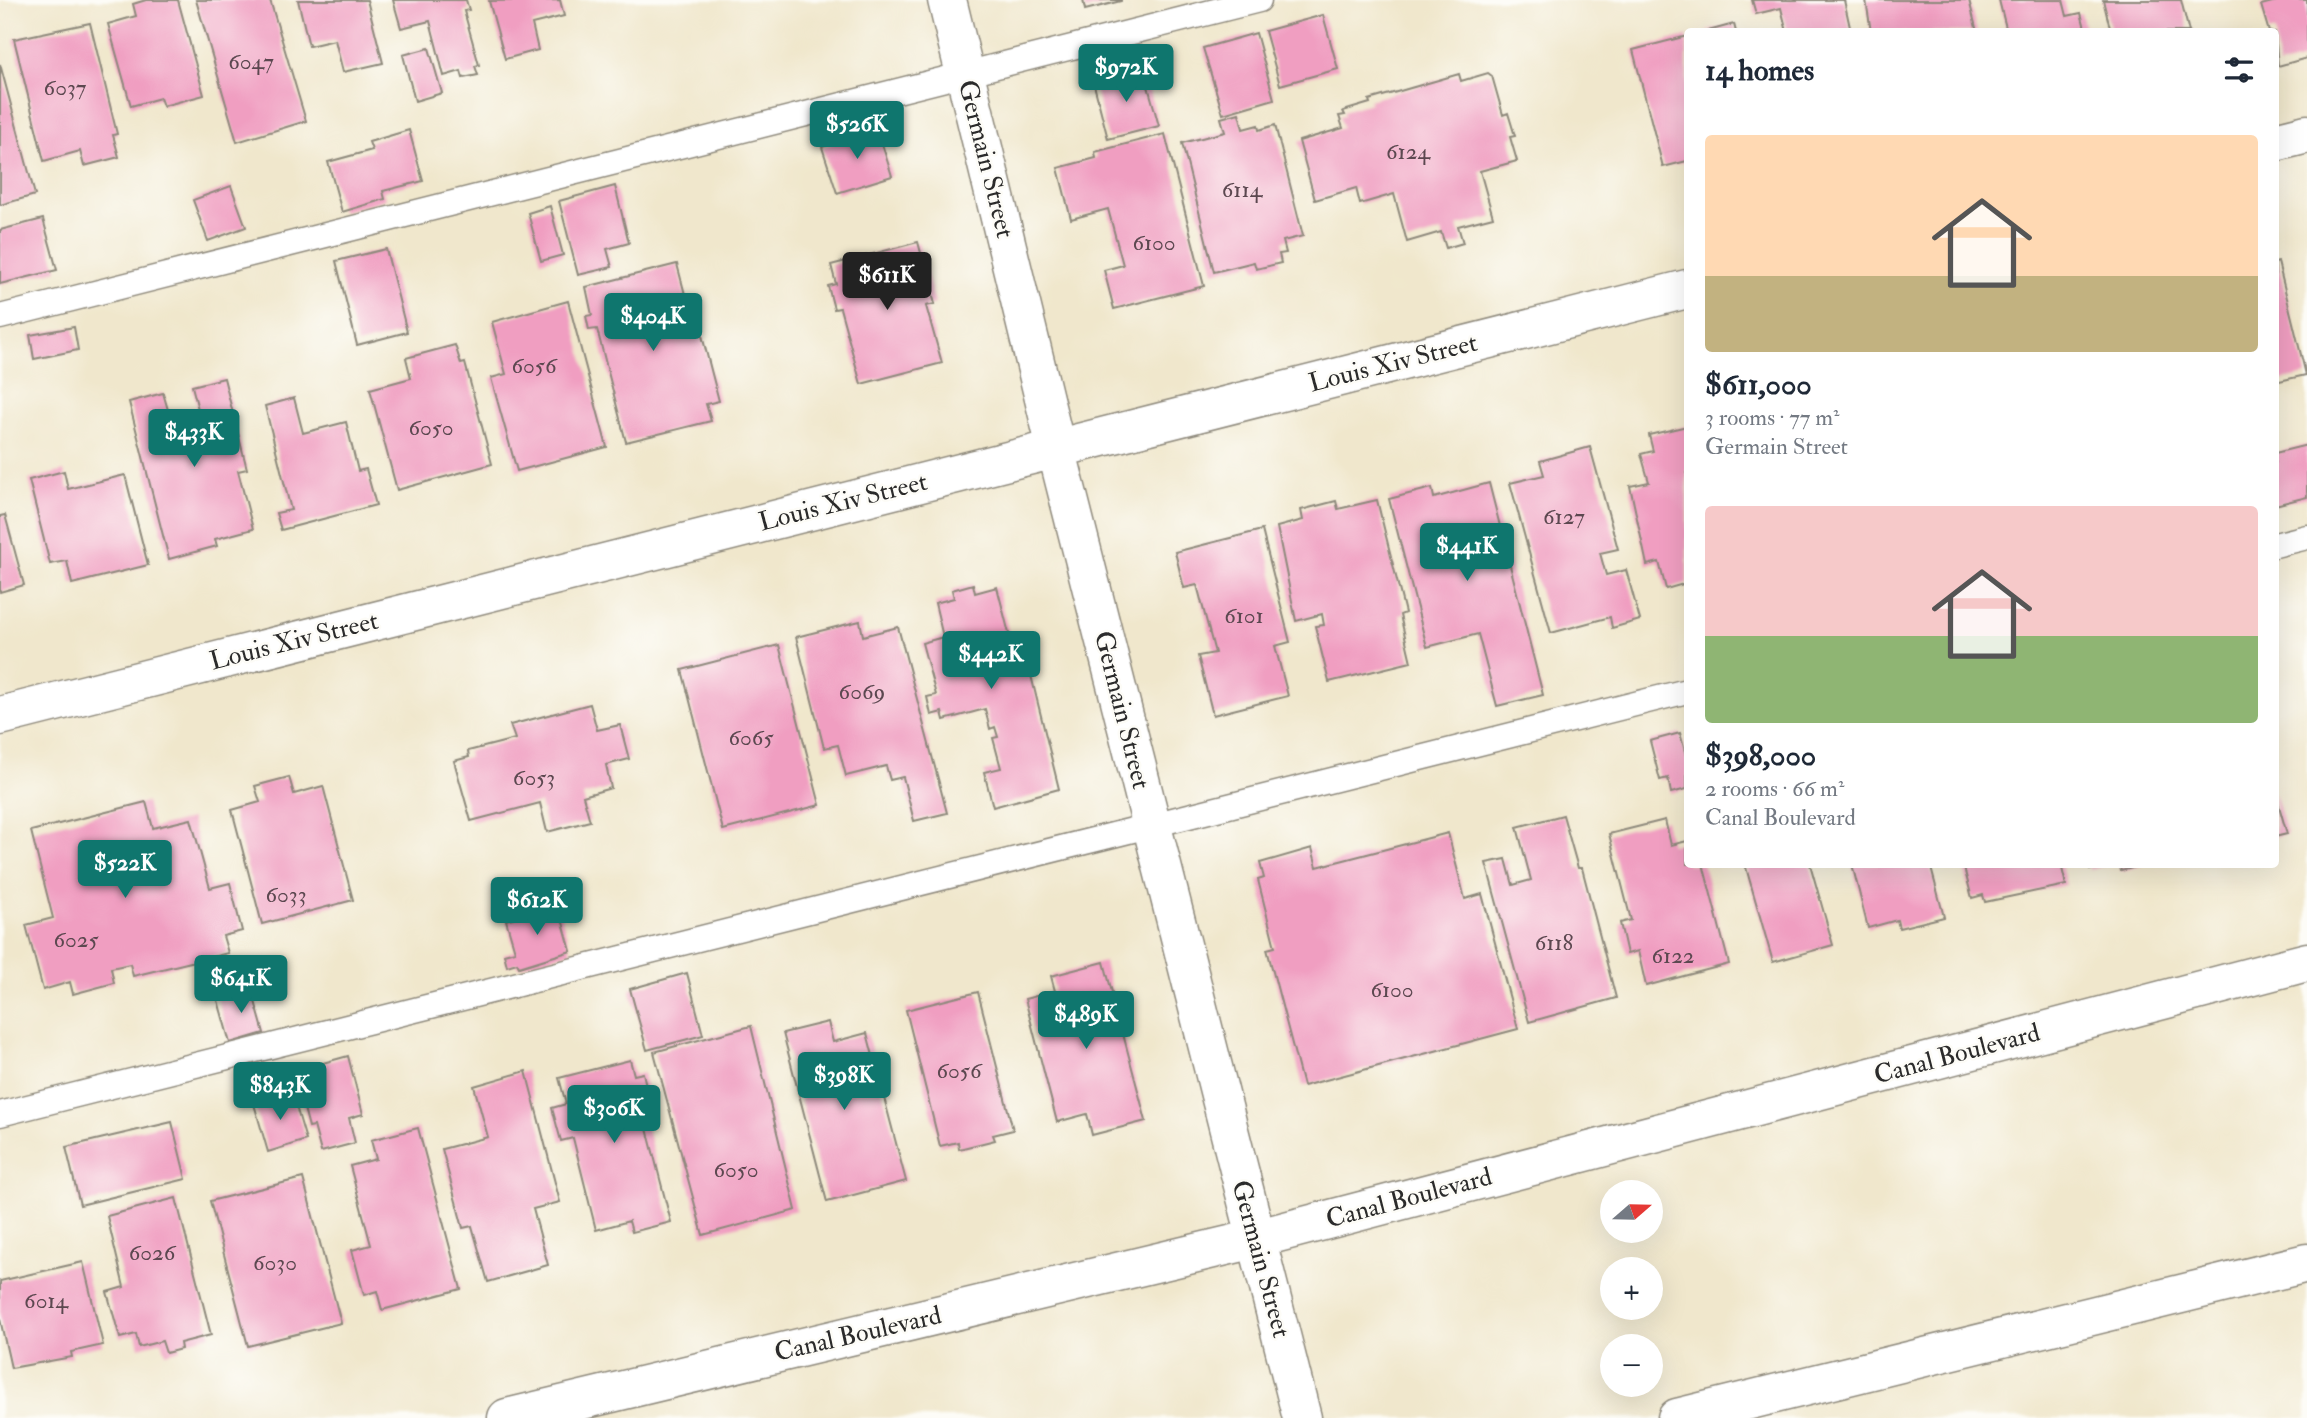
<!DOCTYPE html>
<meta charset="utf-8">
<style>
body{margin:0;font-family:"IM FELL Double Pica",serif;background:#f6f6f7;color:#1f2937;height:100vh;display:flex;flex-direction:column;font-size:26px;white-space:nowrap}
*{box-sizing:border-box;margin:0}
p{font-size:23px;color:#747a83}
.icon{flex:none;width:38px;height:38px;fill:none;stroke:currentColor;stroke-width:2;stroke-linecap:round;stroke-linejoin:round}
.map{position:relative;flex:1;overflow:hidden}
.panel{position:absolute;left:1684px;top:28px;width:595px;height:840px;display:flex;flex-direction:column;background:#fff;border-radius:7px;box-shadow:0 7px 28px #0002}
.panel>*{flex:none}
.needle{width:46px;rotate:70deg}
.fabs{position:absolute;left:1600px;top:1180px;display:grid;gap:14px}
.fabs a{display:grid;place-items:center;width:63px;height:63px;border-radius:50%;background:#fff;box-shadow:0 7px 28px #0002;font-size:35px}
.price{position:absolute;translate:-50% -60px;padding:0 16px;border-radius:7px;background:#0f766e;color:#fff;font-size:23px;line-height:46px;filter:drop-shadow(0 2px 4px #0008)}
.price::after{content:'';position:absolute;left:50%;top:42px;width:21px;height:16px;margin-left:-10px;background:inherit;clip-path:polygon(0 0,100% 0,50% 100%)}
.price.on{background:#222;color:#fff}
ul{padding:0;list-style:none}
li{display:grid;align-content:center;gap:14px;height:371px;padding:0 21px}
li span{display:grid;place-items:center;height:217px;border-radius:7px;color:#555}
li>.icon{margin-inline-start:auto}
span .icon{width:126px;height:126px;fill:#fffc;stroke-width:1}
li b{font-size:30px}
h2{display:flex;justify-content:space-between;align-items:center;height:84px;padding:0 21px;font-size:30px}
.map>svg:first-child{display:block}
.building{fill:#f09ec1}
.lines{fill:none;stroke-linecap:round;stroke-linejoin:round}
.service-casing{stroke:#8e897c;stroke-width:27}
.minor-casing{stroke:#8e897c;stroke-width:41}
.secondary-casing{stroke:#8e897c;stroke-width:41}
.service{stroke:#fff;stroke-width:24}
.minor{stroke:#fff;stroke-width:38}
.secondary{stroke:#fff;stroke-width:38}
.labels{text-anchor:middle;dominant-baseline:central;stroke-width:5;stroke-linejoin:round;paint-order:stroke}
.number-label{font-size:23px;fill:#5c4850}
.street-label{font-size:26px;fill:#2b2b2b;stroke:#fdfcf7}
</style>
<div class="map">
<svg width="2307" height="1418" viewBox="0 0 2307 1418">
<rect width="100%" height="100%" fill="#fdfcf7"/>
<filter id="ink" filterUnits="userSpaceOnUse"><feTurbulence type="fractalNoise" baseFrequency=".0143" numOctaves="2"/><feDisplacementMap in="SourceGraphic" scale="14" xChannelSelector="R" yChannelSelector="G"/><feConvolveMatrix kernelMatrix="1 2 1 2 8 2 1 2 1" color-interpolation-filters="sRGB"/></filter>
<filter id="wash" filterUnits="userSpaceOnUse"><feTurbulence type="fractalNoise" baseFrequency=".00686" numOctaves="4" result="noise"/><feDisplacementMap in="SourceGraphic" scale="28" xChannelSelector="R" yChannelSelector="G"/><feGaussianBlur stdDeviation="1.57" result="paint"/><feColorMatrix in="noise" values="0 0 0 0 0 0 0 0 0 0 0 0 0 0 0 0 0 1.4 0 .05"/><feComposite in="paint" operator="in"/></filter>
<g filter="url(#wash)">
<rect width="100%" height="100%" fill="#f0e7cc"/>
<g id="blocks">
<!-- building -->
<path class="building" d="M146,0h32l26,95 -41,11 -3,-8 -29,8 -23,-82 28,-8 -3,-12z
M196,0h74l36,121 -69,21z
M298,0h69l16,63 -40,9 -8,-32 -26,6z
M393,0h73l3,10 -5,1 15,54 -4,1 3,9 -15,3 -2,-7 -17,5 -14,-55 -29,7z
M560,0l4,16 -32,8 6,26 -33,9 -16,-58z
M1083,0h38v1l-36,9z
M1752,0h92l7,32h-64l-6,-24 -25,6z
M1866,0h103l8,32h-106z
M1999,0h64l4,16 14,-3 5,19h-79z
M2103,0h78l8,32h-78z
M2280,0h27v58l-29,8 -3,-34h-6l-8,-27z
M1323,15l15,54 -58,16 -15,-54z
M90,23l27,111 -4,1 6,22 -35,9 -4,-15 -36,10 -30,-122z
M1734,24l2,8h-28v-1z
M1256,33l18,66 -51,15 -20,-66z
M1687,36v125l-24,6 -30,-117z
M429,48l13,45 -27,8 -12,-46z
M0,64l35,131 -35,10z
M1143,68l16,58 -51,13 -15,-58z
M1488,73l4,3 11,39 5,-2 7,23 -5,1 7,24 -37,10 13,46 -35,9 5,17 -17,5 -5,-16 -34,10 -13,-48 -34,10 -4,-16 -41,12 -16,-59 44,-13 -4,-12 6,-1 -2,-4 27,-8 -1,-3 90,-26 2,7z
M1239,113l4,16 15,-4 1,5 16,-5 28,111 -20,5 3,12 -7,1 2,9 -25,6 -2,-7 -40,10 -32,-129 43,-11 -4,-14z
M877,128l15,48 -55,17 -15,-46z
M409,130l14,51 -40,10 2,8 -43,13 -14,-50 44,-12 -3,-8z
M1165,134l39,152 -90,23 -10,-39 19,-5 -15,-56 -37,10 -13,-51 38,-10 -1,-6z
M231,186l15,41 -38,14 -15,-41z
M615,186l14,57 -22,6 5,18 -34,8 -19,-74z
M550,206l13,49 -22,6 -13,-48z
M43,219l14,51 -57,14v-54z
M918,242l17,62 -9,2 16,57 -81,21 -21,-76 -6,1 -6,-23 8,-2 -5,-19z
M386,249l21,83 -50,13 -21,-84z
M2278,262l28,113 -31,7v-119z
M677,264l15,57 6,-1 21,81 -13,3 5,17 -85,21 -29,-113 -8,1 -3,-14 6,-1 -6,-28z
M568,301l39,146 -90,24 -26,-93 15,-4 -14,-52z
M74,327l4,23 -44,9 -4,-24z
M455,345l6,19 4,-1 27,101 -95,26 -27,-101 41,-11 -5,-20z
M224,378l23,91 -9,2 15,58 -38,10 2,7 -48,13 -40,-157 34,-9 8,27 28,-7 -7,-27z
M294,398l9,35 43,-11 12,49 8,-2 10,36 -95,25 -5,-17 15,-3 -26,-104z
M1687,426v157l-21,6 -7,-27 -12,3 -17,-79 19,-4 -8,-28 12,-3 -4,-16z
M2307,445v52l-32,8v-52z
M1590,447l28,102 -18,4 6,22 20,-5 14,50 -28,8 -2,-11 -59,16 -41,-150 34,-8 -4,-14z
M64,471l4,18 57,-14 23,90 -76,19 -5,-23 -17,3 -21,-84z
M1489,483l54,212 -46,11 -19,-72 -51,13 -38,-148 43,-11 2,10z
M1377,500l28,113 -5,2 11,47 -82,20 -14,-56 9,-1 -2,-11 -26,7 -19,-94 26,-7 -2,-10 35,-9 2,8z
M5,515l19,70 -24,7v-76z
M1262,530l28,112 -15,4 13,50 -75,19 -15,-59 17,-3 -18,-68 -13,3 -9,-36z
M973,584l2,9 22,-6 17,66 11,-2 34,138 -66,18 -9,-35 17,-4 -8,-30 5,-1 -3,-10 -5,2 -5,-20 -41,11 -2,-8 -11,3 -4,-18 9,-2 -14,-52 21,-6 -8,-34 19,-5 -2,-8z
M860,621l3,15 35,-9 49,186 -33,8 -11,-44 -13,3 -4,-14 -40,10 -8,-31 -14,3 -28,-111z
M779,645l41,160 -97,25 -41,-160z
M590,704l7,26 23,-5 9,34 -23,6 5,23 -28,8 7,25 -43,11 -7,-29 -69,18 -17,-60 15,-4 -1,-6 47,-12 -5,-14z
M1680,733l7,26v30l-16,4 -3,-15 -8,2 -10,-39z
M289,777l5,17 29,-8 30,114 -91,24 -30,-114 28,-8 -5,-16z
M2275,792l12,42 -12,3z
M146,802l7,26 38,-9 19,69 20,-5 12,48 -19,5 5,17 -95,23 -3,-12 -19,4 3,15 -41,11 -3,-12 -27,8 -17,-65 27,-7 -22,-87z
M1563,815l15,53h4l34,130 -87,24 -43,-159 20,-4 7,26 18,-5 -14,-53z
M1665,820l6,25 16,-4v23h16l26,100 -83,22 -8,-35 -11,3 -7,-31 11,-3 -22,-86z
M1448,833l17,66 17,-5 36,135 -215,57 -36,-137 8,-2 -17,-67 6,-2 -4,-15 52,-15 5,19z
M1745,864h65l23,81 -60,17z
M1852,864h78l14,53 -45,11 -2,-8 -29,8z
M1963,864h98l5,21 -81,17 -2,-7 -11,3z
M2089,864h18v1l-17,5z
M2119,864h24v1l-22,6z
M558,905l13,46 -52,16 -2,-4 -10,3 -3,-12 11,-3 -9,-31z
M1104,962l42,159 -54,14 -5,-21 -30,8 -32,-123 30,-8 -4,-15z
M687,973l16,62 -56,15 -17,-61z
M251,987l13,46 -34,10 -13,-46z
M978,992l35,138 -20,5 2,5 -36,9 -1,-7 -18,4 -34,-136z
M828,1022l5,20 34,-9 39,148 -79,21 -44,-169z
M751,1026l45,184 -93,25 -49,-183z
M348,1056l15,58 -14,4 6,25 -34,9 -7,-26 -5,1 -15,-56z
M630,1060l4,15 9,-2 9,38 -9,2 28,109 -39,10 -3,-11 -33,9 -23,-92 -12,3 -9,-33 14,-4 -7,-26z
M526,1071l34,131 -27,7 15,56 -60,17 -16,-56 -9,2 -21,-79 46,-12 -14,-51z
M292,1093l14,47 -38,12 -14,-48z
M172,1122l14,57 -106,26 -14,-58z
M418,1128l43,161 -79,21 -5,-19 -13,4 -12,-45 19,-5 -21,-79 26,-7 -5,-19z
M303,1178l38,145 -93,23 -38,-145z
M176,1198l35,137 -31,8 1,6 -15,4 -4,-12 -23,6 -3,-13 -16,4 -13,-46 17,-5 -17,-71z
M83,1262l20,83 -32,7 1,5 -61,11 -11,-49v-38z"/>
</g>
</g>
<g filter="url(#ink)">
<use href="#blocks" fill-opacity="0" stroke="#8e897c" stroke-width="2"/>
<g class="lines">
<!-- service casing -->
<g class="service-casing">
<path id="service" d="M0,317l1259,-317
M2275,545l32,-8
M0,1114l1687,-423"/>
</g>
<!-- minor casing -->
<g class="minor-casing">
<path id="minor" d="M947,0l109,448 246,970
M2275,142l32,-8
M0,716l1687,-427"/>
</g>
<!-- secondary casing -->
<g class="secondary-casing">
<path id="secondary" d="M507,1418l748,-179 1052,-277
M1677,1418l630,-155"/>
</g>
<!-- service -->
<use href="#service" class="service"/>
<!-- minor -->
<use href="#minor" class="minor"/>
<!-- secondary -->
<use href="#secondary" class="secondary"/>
</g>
</g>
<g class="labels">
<!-- number labels -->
<g class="number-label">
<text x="251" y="61">6047</text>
<text x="65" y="87">6037</text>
<text x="1408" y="151">6124</text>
<text x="1242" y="189">6114</text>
<text x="1154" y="242">6100</text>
<text x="534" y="365">6056</text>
<text x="431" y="427">6050</text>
<text x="1564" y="516">6127</text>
<text x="1244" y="615">6101</text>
<text x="862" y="691">6069</text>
<text x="751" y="737">6065</text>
<text x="534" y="777">6053</text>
<text x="286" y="894">6033</text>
<text x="76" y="939">6025</text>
<text x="1554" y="942">6118</text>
<text x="1673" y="955">6122</text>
<text x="1392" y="989">6100</text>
<text x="959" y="1070">6056</text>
<text x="736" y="1169">6050</text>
<text x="152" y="1252">6026</text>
<text x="275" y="1262">6030</text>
<text x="46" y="1300">6014</text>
</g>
<!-- street labels -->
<g class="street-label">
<text transform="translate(986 159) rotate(76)">Germain Street</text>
<text transform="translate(1393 363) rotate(-14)">Louis Xiv Street</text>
<text transform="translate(843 502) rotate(-14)">Louis Xiv Street</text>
<text transform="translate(294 641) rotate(-14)">Louis Xiv Street</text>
<text transform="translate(1122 710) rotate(76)">Germain Street</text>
<text transform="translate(1957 1054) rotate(-15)">Canal Boulevard</text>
<text transform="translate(1409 1198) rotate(-15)">Canal Boulevard</text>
<text transform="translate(1261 1259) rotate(75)">Germain Street</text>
<text transform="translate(858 1334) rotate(-13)">Canal Boulevard</text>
</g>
</g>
</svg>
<div class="fabs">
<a><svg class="needle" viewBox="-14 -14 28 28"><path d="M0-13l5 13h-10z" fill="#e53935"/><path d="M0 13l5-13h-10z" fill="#747a83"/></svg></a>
<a>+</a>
<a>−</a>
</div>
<b class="price" style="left:1126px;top:104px">$972K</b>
<b class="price" style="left:857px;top:161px">$526K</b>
<b class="price on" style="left:887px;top:312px">$611K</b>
<b class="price" style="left:653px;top:353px">$404K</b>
<b class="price" style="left:194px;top:469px">$433K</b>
<b class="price" style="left:1467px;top:583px">$441K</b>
<b class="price" style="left:991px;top:691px">$442K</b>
<b class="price" style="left:125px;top:900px">$522K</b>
<b class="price" style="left:537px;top:937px">$612K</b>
<b class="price" style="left:241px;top:1015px">$641K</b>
<b class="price" style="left:1086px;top:1051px">$489K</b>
<b class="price" style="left:844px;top:1112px">$398K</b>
<b class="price" style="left:280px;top:1122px">$843K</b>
<b class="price" style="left:614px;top:1145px">$306K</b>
<section class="panel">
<h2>14 homes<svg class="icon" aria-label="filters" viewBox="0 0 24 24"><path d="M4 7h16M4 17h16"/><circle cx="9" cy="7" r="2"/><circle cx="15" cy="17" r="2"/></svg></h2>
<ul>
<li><span style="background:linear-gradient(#ffd9b3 65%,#c2b280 0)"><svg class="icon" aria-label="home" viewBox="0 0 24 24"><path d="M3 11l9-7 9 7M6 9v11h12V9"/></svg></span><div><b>$611,000</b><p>3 rooms · 77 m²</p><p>Germain Street</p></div></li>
<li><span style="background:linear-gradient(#f6c9c9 60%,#8fb573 0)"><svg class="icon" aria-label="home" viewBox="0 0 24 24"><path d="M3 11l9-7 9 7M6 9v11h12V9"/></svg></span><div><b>$398,000</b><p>2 rooms · 66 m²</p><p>Canal Boulevard</p></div></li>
</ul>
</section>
</div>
